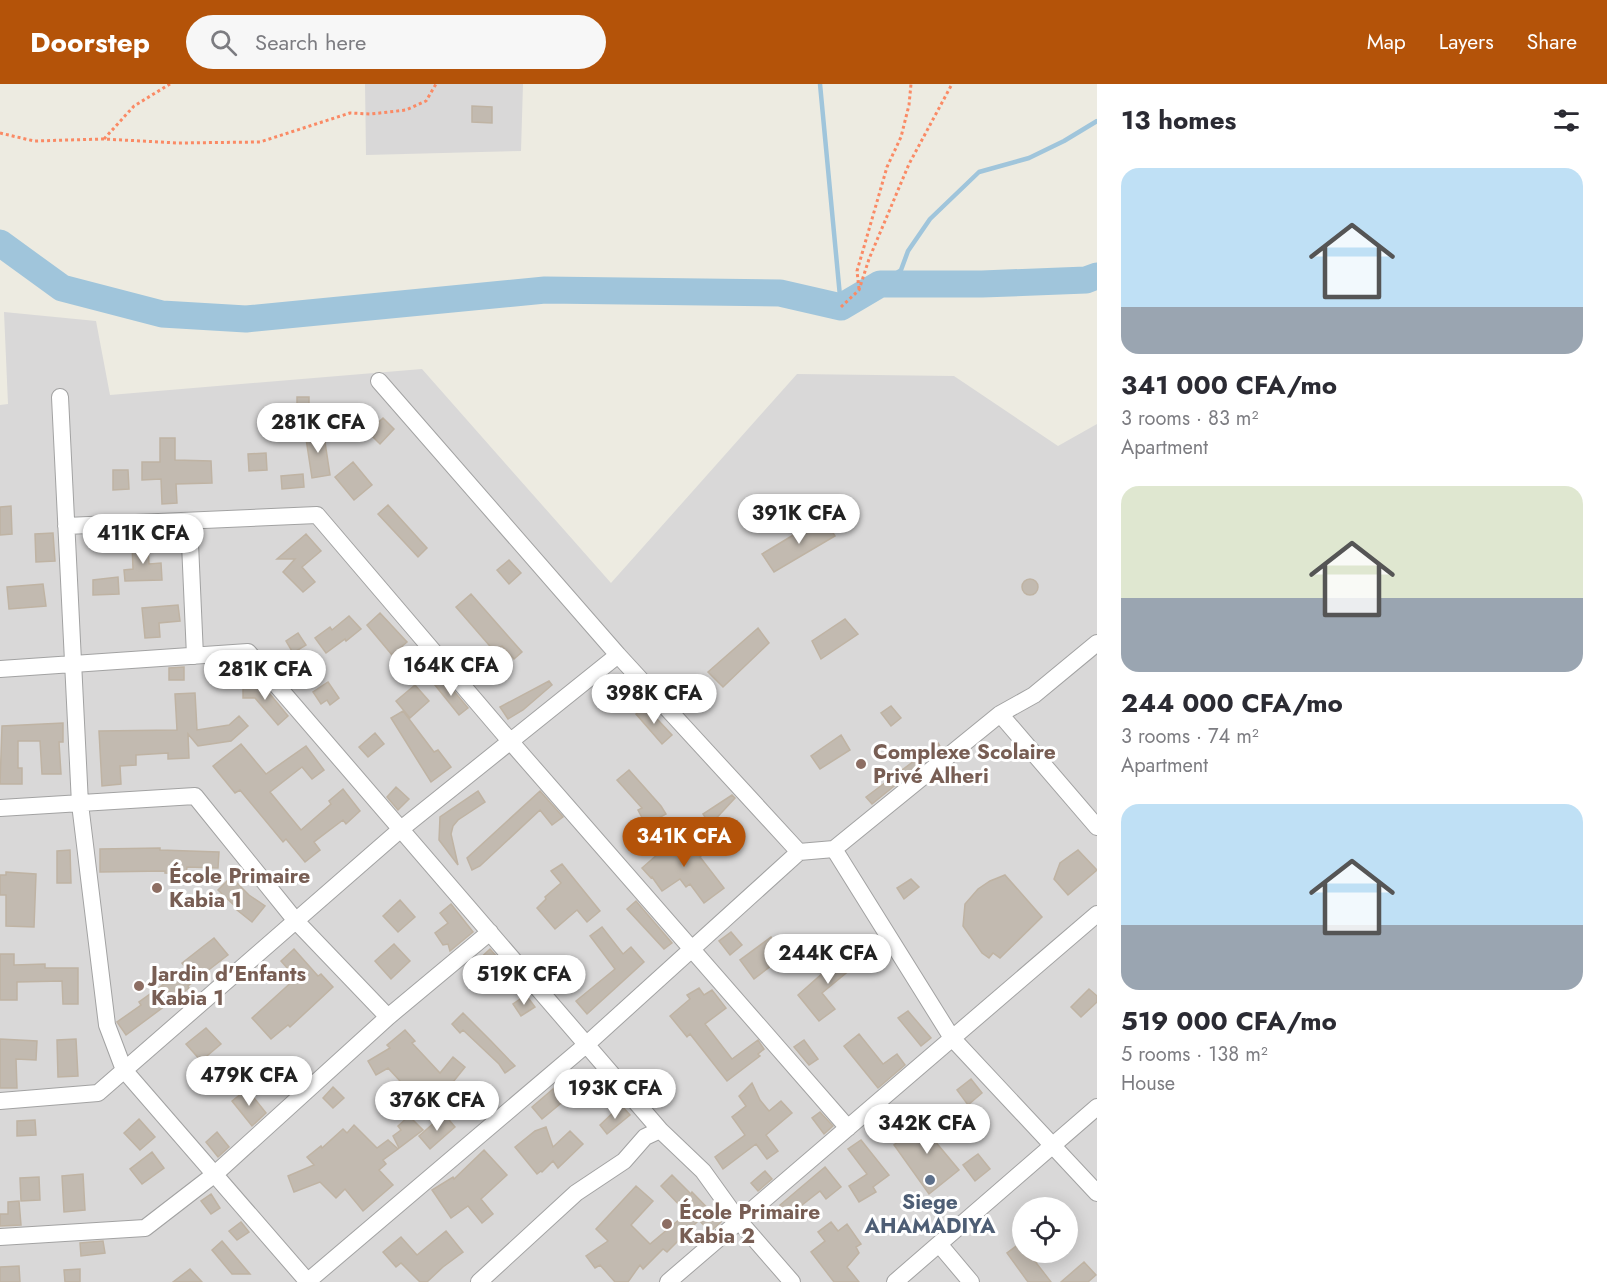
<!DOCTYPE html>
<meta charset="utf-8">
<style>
body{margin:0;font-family:Jost,sans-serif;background:#f7f7f7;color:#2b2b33;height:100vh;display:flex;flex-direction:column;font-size:22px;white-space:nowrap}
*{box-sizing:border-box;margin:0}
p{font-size:20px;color:#7c7c81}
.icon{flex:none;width:33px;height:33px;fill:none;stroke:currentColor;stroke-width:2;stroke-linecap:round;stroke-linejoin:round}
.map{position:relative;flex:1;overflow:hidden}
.side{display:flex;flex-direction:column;background:#fff;width:510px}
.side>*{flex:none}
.buttons{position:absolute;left:1012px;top:1113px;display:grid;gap:12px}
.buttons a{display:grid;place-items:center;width:66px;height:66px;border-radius:50%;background:#fff;box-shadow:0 3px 15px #0003;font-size:30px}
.price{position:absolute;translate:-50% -51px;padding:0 14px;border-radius:21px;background:#fff;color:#222;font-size:20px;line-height:39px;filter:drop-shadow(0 2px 3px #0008)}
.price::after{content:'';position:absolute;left:50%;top:36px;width:18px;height:14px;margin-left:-9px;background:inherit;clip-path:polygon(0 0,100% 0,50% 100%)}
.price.current{background:#b45309;color:#fff}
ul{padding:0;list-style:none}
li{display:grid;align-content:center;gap:12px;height:318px;padding:0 24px}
li span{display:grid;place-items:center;height:186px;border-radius:18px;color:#555}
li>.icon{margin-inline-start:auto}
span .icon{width:108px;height:108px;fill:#fffc;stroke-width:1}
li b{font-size:26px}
h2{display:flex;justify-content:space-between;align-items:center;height:72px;padding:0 24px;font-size:26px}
header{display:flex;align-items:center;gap:36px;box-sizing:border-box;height:84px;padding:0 30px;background:#b45309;color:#fff}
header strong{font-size:28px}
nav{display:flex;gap:33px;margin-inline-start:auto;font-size:21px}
.search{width:420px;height:54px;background:#f7f7f7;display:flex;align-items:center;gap:15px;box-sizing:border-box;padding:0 21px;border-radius:33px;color:#7c7c81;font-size:22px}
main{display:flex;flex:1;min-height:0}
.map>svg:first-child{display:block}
.residential{fill:#d9d8d8;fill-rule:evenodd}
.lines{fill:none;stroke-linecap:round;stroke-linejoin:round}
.stream{stroke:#a0c5db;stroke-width:4.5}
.river{stroke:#a0c5db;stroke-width:27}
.building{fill:#c2bab0;stroke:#bfb3a3;stroke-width:1.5}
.minor-casing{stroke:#a2a2a2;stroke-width:18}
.path{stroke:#fa8a65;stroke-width:3;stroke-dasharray:3 3;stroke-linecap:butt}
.minor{stroke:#fff;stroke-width:16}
.education-dot{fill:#8d6e63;stroke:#fff;stroke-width:2}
.service-dot{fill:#5c6f8a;stroke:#fff;stroke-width:2}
.labels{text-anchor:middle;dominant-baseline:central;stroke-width:6;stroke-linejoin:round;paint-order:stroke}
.education-label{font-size:21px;font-weight:bold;fill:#785e54;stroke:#fff;text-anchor:start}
.service-label{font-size:21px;font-weight:bold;fill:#4e5e75;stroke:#fff}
</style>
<header>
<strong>Doorstep</strong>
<div class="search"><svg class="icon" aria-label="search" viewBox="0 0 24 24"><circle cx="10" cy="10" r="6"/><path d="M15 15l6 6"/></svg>Search here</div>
<nav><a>Map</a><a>Layers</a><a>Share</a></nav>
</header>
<main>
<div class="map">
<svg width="1097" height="1198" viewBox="0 0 1097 1198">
<rect width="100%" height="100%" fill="#edebe1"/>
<!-- residential -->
<path class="residential" d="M365,0h158l-2,67 -155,4z
M4,228l92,9 14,74 312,-26 189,214 186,-209 157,2 104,70 39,-22v858h-1097v-877l8,-1zM1023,1124h45v44h-45z"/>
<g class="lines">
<!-- stream -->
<path class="stream" d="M820,0l21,223
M880,200l21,-14 7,-19 22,-32 49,-47 50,-14 35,-17 33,-20"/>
<!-- river -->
<path class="river" d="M0,159l62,45 100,26 84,5 299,-29 235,3 61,14 39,-23h102l104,-4 11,-4"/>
</g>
<!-- building -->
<path class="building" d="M472,22l20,1v16l-20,-1z
M297,313h12v15h-12z
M383,334l11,11 -14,15 -12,-12z
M323,345l7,46 -18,3 -7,-46z
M160,354h15v22l36,1 1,22 -36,1 1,19 -15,1 -1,-25 -19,1v-18h18z
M266,369l1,17 -18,1 -1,-17z
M353,378l19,23 -18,15 -19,-23z
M113,386h15l1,19 -16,1z
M303,390l1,13 -22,2 -1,-13z
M388,421l39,43 -9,9 -40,-43z
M11,422l1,28 -12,1v-28z
M823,433l12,19 -61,36 -12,-18z
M53,449l2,28 -19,1 -1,-28z
M306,450l15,17 -19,16 13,15 -12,10 -20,-20 12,-13h-18z
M148,458l1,22 12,-1 1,17 -37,1 -1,-11 9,-1 -1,-26z
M509,476l12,13 -12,11 -12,-14z
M118,493l1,17 -26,1v-15z
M1022 503a8 8 0 1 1 16 0a8 8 0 1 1-16 0Z
M43,500l3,22 -37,3 -2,-22z
M471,510l51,58 -8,7 -12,-13 -7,6 -39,-45z
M178,521l2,16 -21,2 1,14 -15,1 -3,-30z
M380,529l27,29 -15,13 -25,-30z
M349,532l12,13 -15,12 -1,-2 -19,14 -11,-15 15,-11 2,3z
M845,535l13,15 -37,25 -9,-18z
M758,544l11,15 -46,44 -15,-15z
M298,549l8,12 -13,8 -7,-12z
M184,583v13h-15v-12z
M443,594l25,30 -9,7 -24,-30z
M549,597l3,4 -29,25 -15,9 -8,-12z
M260,598l28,34 -10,9 -23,-27h-12v-15z
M328,598l11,16 -9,7 -3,-5 -6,4 -8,-12z
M415,601l14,16 -19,17 -14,-17z
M195,609l2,37 32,-5 10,-9 9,10 -17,15 -33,5 -10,-12 1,24 -21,1v-6l-32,2v10l-16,1 1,18 -19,2 -3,-55 78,-1 -2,-36z
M645,622l27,29 -10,9 -26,-30z
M891,622l10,12 -10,8 -10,-13z
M403,627l31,41 4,-2 13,17 -20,15 -40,-64z
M63,639v19h-4l2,32h-19l-2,-33h-22v27h4v16h-22l2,-58z
M375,649l9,11 -16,13 -9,-10z
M841,651l9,15 -30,19 -9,-13z
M938,659l3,5 -69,56 -6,-7z
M241,660l25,30 40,-28 18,24 -12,9 -10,-12 -32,25 31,38 30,-26 -2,-3 14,-12 17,22 -14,13 -3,-4 -29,22 6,8 -15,12 -19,-23 -3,3 -43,-52 -5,3 -22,-27z
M629,686l32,36 5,8 -20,11 -8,-15 4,-2 -25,-28z
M396,703l13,12 -11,11 -11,-13z
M478,707l7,11 -27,18 -5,6 -2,8 7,31 -19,-25 1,-23z
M540,707l23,26 -11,8 -12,-15 -60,56 -8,4 -5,-12z
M732,711l3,3 -25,27 -7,-11z
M684,747l20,22 -4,4 24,31 -20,15 -14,-19 -4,3 -6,-8 -18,12 -10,-14 -1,1 -9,-10z
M160,764v2l59,2 -1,16 -31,-1 -1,7 -21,-1v-2l-65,1v-23z
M70,766l1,33h-14v-32z
M1078,766l19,20 -29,25 -14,-16 6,-16z
M562,780l38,47 -13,11 -10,-12 -22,19 -18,-21 9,-9 -1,-2 16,-14 -10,-12z
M6,788l30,2 -2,53 -28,-1v-31h-6v-20h6z
M1005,791l37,42 -42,41 -7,-5 -4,5 -7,-5 -19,-27 2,-22 13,-15 12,-8z
M231,793l18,18 16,11 -13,16 -15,-12 1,-1 -20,-19z
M911,795l8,8 -15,12 -7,-11z
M400,816l15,17 -17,15 -15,-16z
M636,817l36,42 -8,6 -37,-40z
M451,820l22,28 -23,19 -2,-7 -5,1 -8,-12 13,-10 -8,-10z
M602,843l21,27 8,-7 13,15 -57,52 -11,-13 39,-32 -25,-33z
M731,848l11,13 -12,10 -11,-14z
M771,853l14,18 -31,24 -14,-19z
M214,854l14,17 -40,31 1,2 -63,47 -9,-13 24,-17 -2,-3 47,-34 -4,-5z
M394,860l16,17 -19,18 -16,-18z
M852,863l10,13 -40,33 13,16 -16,12 -21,-26z
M294,865l24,27 3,-2 12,13 -43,40 -2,-2 -17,14 -19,-21 44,-40 -15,-17z
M490,865l16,18 -16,13 -15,-17z
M0,870h14v11l31,-1v4h33v36h-15l-1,-23 -45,1v18h-17z
M699,904l5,7 8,-5 14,18 -21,16 27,35 26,-19 6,9 -6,5 2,2 -33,25 -37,-47 -3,3 -17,-21 20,-17 -3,-4z
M1089,905l8,7v6l-16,15 -10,-10z
M526,911l9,12 -14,9 -8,-12z
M908,927l23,27 -10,8 -23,-28z
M463,929l28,28 24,25 -10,7 -6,-9 -36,-34 -3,3 -8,-9z
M206,944l15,16 -20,17 -15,-17z
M405,946l10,11 -3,2 28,30 13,-16 12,10 -12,15 9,11 -14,11 -12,-15 -12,10 -7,-9 -5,4 -24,-26 -12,7 -8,-14 22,-13 -3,-3z
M859,950l24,30 14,-10 8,11 -27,23 -34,-42z
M0,955l37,2 -1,19 -20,-1 1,29h-17z
M76,955l2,37 -20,1 -1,-37z
M804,956l14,19 -9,6 -15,-18z
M567,993l10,13 -35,29 -10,-12z
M971,995l11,14 -14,12 -11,-15z
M752,999l8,17 9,11 12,-10 11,12 -26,22 12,16 -11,8 -11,-15 -33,25 -8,-12 30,-22 -13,-18 14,-11 -7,-10z
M333,1003l11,11 -11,10 -10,-10z
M247,1005l19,24 -14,13 -20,-25z
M621,1021l9,10 -23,19 -7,-9z
M820,1028l13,14 -9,8 -12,-16z
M444,1030l11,13 -25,22 -11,-13z
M409,1032l14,14 -24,18 -6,-12 8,-6 -3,-4z
M939,1033l10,11 -15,12 25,30 -30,24 -35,-49 25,-20 4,4z
M139,1035l16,18 -15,13 -16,-17z
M35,1036l1,15 -19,1v-15z
M354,1041l23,23 11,-8 10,9 -15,11 3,4 -7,6 14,15 -30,26 -18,-22 -9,9 -16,-16 -26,10 -6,-16 26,-11 -7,-8 14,-11 1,2 21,-19 4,4z
M546,1043l7,20 17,-16 13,13 -25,24 -5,-7 -11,11 -1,-1 -4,3 -22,-27 20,-16z
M217,1048l12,15 -11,10 -12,-15z
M861,1056l28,35 -16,12 3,5 -17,10 -10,-16 18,-12 -19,-25z
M484,1066l23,25 -26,24 12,15 -11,9 -14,-17 -17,12 -19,-28 21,-13 1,2z
M152,1068l12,16 -22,16 -12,-15z
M978,1070l12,15 -15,12 -12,-16z
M825,1083l16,20 -15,12 -6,-8 -32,25 -8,-11z
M765,1087l7,8 -14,12 -7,-8z
M83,1090l2,36 -21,2 -2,-36z
M672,1091l19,19 1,-2 29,30 -11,10 -11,-12 -32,32 -4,-3 -20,20 -3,-4 -12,17h-13l-15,-17 -5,3 -9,-12 22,-15 -12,-12 40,-43 17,15 -22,24 19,19 37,-31 -26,-27z
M39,1093l1,23 -19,1 -1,-23z
M211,1110l9,14 -9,6 -10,-13z
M19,1117l2,24 -21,1v-12h8v-12z
M241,1138l8,10 -12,8 -8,-9z
M831,1138l7,9 9,-7 14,20 -5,3 3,6 -12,14 12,15h-25l-23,-30 14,-11 -7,-9z
M446,1147l17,21 -20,15 -16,15h-7l-19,-19 -5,4 -13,-15 18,-15 16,18z
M103,1157l2,12 -24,3 -1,-13z
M222,1157l28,33h-18l-20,-24z
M1023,1157v11h21l-10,8 17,22h-23l-21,-29z
M1084,1178l12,13 -8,7h-27z
M19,1182l1,16h-20v-15z
M80,1185v13h-15l-1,-12z
M190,1185l12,13h-29z"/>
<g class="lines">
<!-- minor casing -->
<g class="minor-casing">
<path id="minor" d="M379,297l239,274 181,197
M60,313l20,407 27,221 17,45 184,212
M189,437l6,135
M66,442l251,-11 193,226 338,387
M0,585l248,-17 412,478 43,41 36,50 53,61
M1000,630l97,113
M0,724l195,-12 101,125 92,96
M834,765l118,189 145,155
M0,1017l98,-8 303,-264 217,-174
M0,1153l145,-9 70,-54 173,-157 102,-85
M939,1160l32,38
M307,1198l280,-238 212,-192 35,-3 166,-135 34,-19 63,-52
M479,1198l97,-89 48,-32 21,-24 15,-7
M668,1198l429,-368
M895,1198l202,-175"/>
</g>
<!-- path -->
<path class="path" d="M0,49l34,8 70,-2 74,4 82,-1 90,-29 21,1 35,-4 20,-9 10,-17
M104,55l30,-33 36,-22
M859,205l-2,-18 30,-104 14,-30 8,-32 2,-21
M841,223l18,-17 10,-31 40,-95 43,-80"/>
<!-- minor -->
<use href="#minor" class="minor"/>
</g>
<!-- markers -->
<g class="education-dot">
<circle cx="861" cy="680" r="6"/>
<circle cx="157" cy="804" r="6"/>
<circle cx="139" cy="902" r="6"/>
<circle cx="667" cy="1140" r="6"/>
</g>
<circle class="service-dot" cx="930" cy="1096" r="6"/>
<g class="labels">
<!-- education labels -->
<g class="education-label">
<text x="873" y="668">Complexe Scolaire<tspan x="873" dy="24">Privé Alheri</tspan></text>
<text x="169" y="792">École Primaire<tspan x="169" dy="24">Kabia 1</tspan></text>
<text x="151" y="890">Jardin d'Enfants<tspan x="151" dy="24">Kabia 1</tspan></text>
<text x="679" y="1128">École Primaire<tspan x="679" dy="24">Kabia 2</tspan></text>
</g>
<!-- service labels -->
<g class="service-label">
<text x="930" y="1118">Siege<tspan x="930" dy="24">AHAMADIYA</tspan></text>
</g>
</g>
</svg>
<div class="buttons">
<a><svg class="icon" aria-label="locate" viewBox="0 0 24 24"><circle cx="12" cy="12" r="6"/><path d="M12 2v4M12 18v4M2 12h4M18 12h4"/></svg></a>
</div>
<b class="price" style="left:318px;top:370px">281K CFA</b>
<b class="price" style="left:799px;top:461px">391K CFA</b>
<b class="price" style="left:143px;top:481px">411K CFA</b>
<b class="price" style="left:451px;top:613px">164K CFA</b>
<b class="price" style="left:265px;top:617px">281K CFA</b>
<b class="price" style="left:654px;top:641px">398K CFA</b>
<b class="price current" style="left:684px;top:784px">341K CFA</b>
<b class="price" style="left:828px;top:901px">244K CFA</b>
<b class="price" style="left:524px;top:922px">519K CFA</b>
<b class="price" style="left:249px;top:1023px">479K CFA</b>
<b class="price" style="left:615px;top:1036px">193K CFA</b>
<b class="price" style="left:437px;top:1048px">376K CFA</b>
<b class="price" style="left:927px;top:1071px">342K CFA</b>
</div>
<section class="side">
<h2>13 homes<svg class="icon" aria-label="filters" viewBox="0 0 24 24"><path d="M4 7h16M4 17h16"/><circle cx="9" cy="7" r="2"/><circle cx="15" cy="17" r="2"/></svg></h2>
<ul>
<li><span style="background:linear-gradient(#bfe0f5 75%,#9aa5b1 0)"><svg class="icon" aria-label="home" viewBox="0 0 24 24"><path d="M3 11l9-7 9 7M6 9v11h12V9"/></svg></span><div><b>341 000 CFA/mo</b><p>3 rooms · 83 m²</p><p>Apartment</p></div></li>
<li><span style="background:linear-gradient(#dfe7d0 60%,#9aa5b1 0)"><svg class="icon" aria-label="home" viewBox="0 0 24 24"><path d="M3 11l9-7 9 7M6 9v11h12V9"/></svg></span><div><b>244 000 CFA/mo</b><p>3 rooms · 74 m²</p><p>Apartment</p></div></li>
<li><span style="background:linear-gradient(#bfe0f5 65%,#9aa5b1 0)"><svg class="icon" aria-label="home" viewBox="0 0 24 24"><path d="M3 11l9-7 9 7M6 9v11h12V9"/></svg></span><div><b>519 000 CFA/mo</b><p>5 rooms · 138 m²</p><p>House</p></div></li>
</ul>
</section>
</main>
